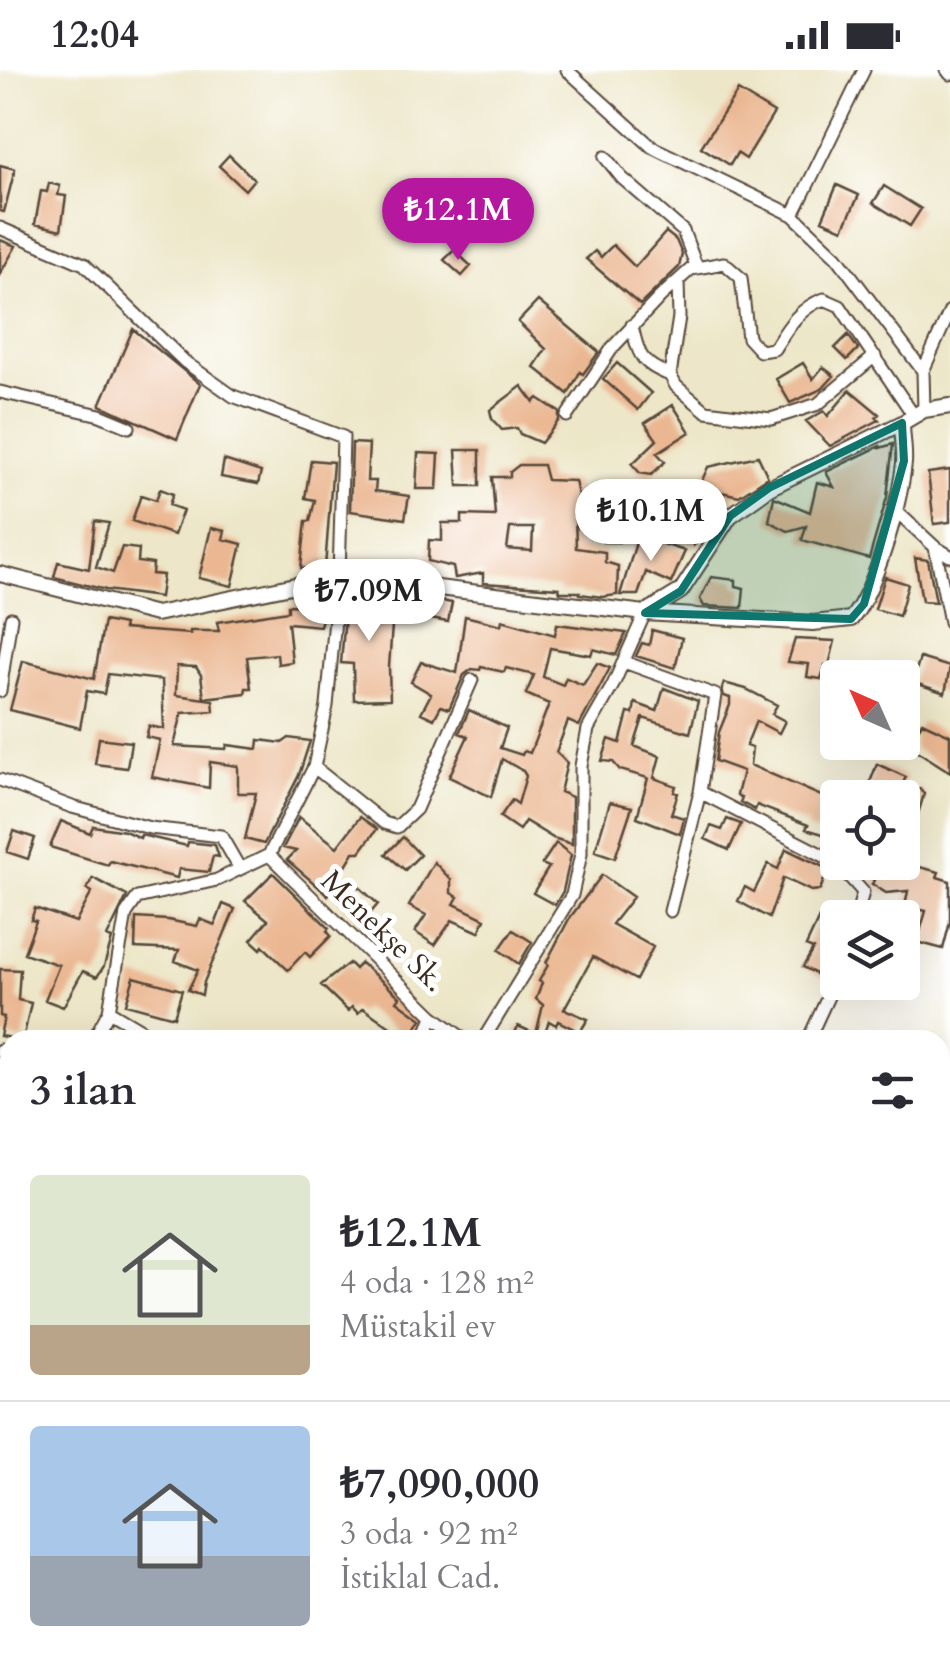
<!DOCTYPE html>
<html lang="tr">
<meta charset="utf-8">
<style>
body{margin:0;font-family:Cardo,serif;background:#f7f7f7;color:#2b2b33;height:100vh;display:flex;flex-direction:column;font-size:38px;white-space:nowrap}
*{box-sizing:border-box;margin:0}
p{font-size:32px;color:#7c7c81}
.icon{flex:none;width:55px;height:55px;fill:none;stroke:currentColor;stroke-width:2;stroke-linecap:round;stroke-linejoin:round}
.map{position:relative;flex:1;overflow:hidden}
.details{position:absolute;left:0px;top:960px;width:950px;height:642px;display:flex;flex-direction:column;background:#fff;border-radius:30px 30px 0 0;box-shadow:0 10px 40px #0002}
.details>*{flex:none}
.needle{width:65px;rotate:315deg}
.tools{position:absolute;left:820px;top:590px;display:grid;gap:20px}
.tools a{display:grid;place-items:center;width:100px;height:100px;border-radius:10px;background:#fff;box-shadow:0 10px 40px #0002;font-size:50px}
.price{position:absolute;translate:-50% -85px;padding:0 22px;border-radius:35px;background:#fff;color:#222;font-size:32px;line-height:65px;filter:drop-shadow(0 2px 5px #0008)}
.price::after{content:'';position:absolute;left:50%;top:60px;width:30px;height:22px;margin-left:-15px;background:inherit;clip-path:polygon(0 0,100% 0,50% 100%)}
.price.on{background:#b5179e;color:#fff}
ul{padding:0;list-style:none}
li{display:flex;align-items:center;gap:30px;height:250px;padding:0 30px}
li+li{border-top:2px solid #e1e1e2}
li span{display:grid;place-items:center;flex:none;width:280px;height:200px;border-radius:10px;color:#555}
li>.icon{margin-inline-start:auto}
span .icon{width:120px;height:120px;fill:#fffc;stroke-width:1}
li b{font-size:42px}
h2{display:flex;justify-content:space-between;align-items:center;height:120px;padding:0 30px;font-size:42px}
.status{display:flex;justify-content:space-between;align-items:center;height:70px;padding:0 50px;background:#fff;direction:ltr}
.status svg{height:28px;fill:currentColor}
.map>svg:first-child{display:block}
.building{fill:#ebb792;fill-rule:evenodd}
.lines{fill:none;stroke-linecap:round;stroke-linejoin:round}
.minor-casing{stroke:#564638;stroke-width:15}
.tertiary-casing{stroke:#564638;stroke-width:18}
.minor{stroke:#fff;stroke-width:11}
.tertiary{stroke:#fff;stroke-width:14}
.marked{fill:#0f766e;fill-opacity:0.2;stroke:#0f766e;stroke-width:8;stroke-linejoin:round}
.labels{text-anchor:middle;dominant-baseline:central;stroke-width:10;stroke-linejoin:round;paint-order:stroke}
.street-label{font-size:30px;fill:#3b2a1e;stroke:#fff}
</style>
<div class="status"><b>12:04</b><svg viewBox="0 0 49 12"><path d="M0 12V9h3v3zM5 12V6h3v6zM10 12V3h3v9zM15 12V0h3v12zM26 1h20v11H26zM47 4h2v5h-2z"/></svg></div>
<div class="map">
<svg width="950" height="1601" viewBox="0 0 950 1601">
<rect width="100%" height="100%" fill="#fff"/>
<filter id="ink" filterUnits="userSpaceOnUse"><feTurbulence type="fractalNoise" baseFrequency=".01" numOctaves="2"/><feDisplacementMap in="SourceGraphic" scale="20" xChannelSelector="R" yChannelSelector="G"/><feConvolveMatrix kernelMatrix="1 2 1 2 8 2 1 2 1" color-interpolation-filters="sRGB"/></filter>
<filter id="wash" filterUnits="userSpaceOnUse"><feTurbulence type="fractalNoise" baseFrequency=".0048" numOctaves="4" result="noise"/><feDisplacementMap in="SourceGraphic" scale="40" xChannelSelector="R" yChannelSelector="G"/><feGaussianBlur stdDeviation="2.25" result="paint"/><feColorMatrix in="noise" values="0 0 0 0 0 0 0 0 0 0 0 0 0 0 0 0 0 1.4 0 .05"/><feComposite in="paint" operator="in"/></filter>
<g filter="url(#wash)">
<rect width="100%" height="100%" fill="#ede6c8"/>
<g id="blocks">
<!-- building -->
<path class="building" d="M738,21l36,22 -28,46 -9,-6 -7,12 -29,-18z
M229,85l25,24 -9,11 -26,-24z
M0,95l15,4 -11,43 -4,-1z
M49,113l11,3 -2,9 8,1 -5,34 -26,-6 6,-33 6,1z
M837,115l22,10 -16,34 -21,-9z
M884,116l37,23 -11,17 -37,-23z
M666,162l10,8 6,14 -3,13 -39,38 -54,-46 9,-8 6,6 12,-12 22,22z
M0,170l16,6 -16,28z
M454,180l17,16 -9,10 -18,-16z
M538,231l61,51 -16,22 -3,-2 -12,22 -34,-27 12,-18 -28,-27z
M133,259l67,55 -23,55 -77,-34z
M848,265l10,14 -11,11 -12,-12z
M617,293l34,30 -13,17 -35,-31z
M803,293l10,16 10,-12 11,9 -12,13 -32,14 -14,-24z
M522,316l12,16 4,-4 21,14v8l-18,23 -21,-9 -3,-6 -15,2 -10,-11 -2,-9z
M850,320l29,24 -3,3 3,3 -49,26 -24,-25 18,-10 4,5z
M673,335l17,27 -33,21 8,9 -14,13 -11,-2 -8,-9 25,-24 -12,-17z
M352,373l17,1 -2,37h9l-1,10 34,5 -4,23 -55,-8z
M893,374l-6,53 -18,62 -67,-19 4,-14 -18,5 -19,-10 5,-24 36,15 7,-30 17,5 -8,-15 54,-26v2z
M456,380h24v36h-22z
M418,383l21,1 -2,35h-21z
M758,386l10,21 -29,19 -40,-9 9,-20z
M224,390l37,12 -3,12 -37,-7z
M311,390l22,2 -8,106 -8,2 -16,-2 5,-47h4l5,-21 -10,-2z
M519,395h24l4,15 28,1 4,19 -1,13h-3l1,35 29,4v10l13,4 -1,29 -15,2 -22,-3v-2h-20l-1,-4 -76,-5v-10l-28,5 -2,-11 -25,-6 1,-21 13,1v-18h20v-8l33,1 -3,-39h18v-5zM510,458h23l-1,23 -25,-2z
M950,400v52l-16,2 -6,-51z
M160,419l13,5 -4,11 14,5 -9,25 -42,-14 9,-26 15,5z
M648,432l57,7 8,3v10l-19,23 -5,-21 -44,-6z
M95,451l14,2 -13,44 17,6 9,-26 17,2 -1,13 15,2 -1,10 11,1 -3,22 -54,-7 -52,-13 4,-15 31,7z
M604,451l16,6 -1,15h-16z
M211,458l14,3 -2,8 19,5 -10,42 -33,-8z
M638,466l47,15 -14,32 -25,-11 -8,23h-18z
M915,488l13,2 8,42 -14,-1z
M711,507l25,3v6l8,2 -2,20 -38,-2 -4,-7z
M885,507l23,7 -9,32 -24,-7z
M363,523l31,4 -5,70 1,32 -36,1 -1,-36 -12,-1 5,-58 7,-9z
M416,526l36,7 -4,19 -36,-6z
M288,535l33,2 2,8 -3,11 -32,-3 4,39 -14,2 -1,-10 -30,3 4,31h-5l-1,5 -41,5 -3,-23 -5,-8 -19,-1 -1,29 37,5 1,11 -32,2 -8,33 52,3 1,-4 31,4 1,-9 23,3 7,-5 21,3 -11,34 -35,69 -19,-5 11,-46h-18v-27l-28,-4 -1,26 -57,-11 8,-37 -14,-3 3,-11 15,3 -2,-49 -54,-6 -4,20 -17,-3 -7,37 -70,-18 13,-49 71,18 10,-58 20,4 -1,4 67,5v-3h29l-2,-9 71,-11z
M465,546l36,9 1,-5 53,15 2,-11 69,9 -10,22 -23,-6 -2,6 -41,-7 -7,29 20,8 3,-7 17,7 14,-22 13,5 -31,58 -11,-5 -12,31 11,11 -7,29 12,5v47l-19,-6 -28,-17 -6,9 -19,-13 12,-17 6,4 8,-28 -3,-5 -21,-12 -11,38 -42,-20 19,-41 -9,-3 10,-23 38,18 -7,20 22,7 2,-4 6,2 19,-49 -23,-10 8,-19 -28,-7 -2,4 -23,-5 -1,3 -8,-1 -8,6 -15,34 -8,-3 -7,13 -13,-6 10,-19 -20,-12 10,-20 36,11z
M652,560l30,8 -7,30 -39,-12 6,-13 7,2z
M795,569l40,2 -6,24h-4l-4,14 -14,-2 2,-13 -21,-2z
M920,588l30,9 -5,26 -33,-11z
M724,613l22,6 31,16 -5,9 13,7 -6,12 -23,-12 -10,25 6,2 -2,17 71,31 3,-5 14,5v35l-5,6 -27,-8 2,-4 -51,-20 -2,5 -15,-8 2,-4 -5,-3 6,-24 -28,-10 4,-29 11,-27v-7l-6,-2 -2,-7z
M664,618l34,13 -8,32 -47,-15 -9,28 26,10 -6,22 22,8 -2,6 4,1 -7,21 13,4 -4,16 -43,-17 11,-39 -28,-8 -7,-8 -11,-1 7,-22 11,4 8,-30 5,1 2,-11 22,8z
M922,652l28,13v37l-36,-23 1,-15z
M99,668l32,4 -4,26 -32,-4z
M877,694l29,13 -11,21h-31z
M920,719l4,5 -9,30h-13v-33z
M610,732l22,5 -17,51 -20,-7z
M299,747l38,30 23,-30 17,12 -17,23h-6l-26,43 -41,-35 9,-9 -13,-3z
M727,749l14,5 -12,26 -24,-11 6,-13 11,4z
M61,751l29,12 3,-7 32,5 15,7 1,-3 46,11 1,-4 27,3 4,12 -6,-1 -4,16 -30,-3 -2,9 -67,-17 -2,4 -58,-18z
M14,761l21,7 -7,21 -21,-7z
M403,767l17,18 -15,15 -19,-16z
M556,773l15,12 -8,36 -8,14 -22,-12 16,-26 -7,-3z
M786,779l42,20 -8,21 -9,1 -28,-13 -14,40 -31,-17 7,-14 9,5 14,-28 10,5z
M434,792l17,18v13l7,4 -4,7 31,15 -6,13 -27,-12 -17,25 -20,-13 11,-17 -17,-9z
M875,792l29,1 35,9 -2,5 13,4v41l-7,27 -26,-7 9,-31 -21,-5 3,-15 -22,2 -14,-9 2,-4 -4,-3z
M273,803l56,55 -2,3 4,5 -21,21 -5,-5 -17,18 -25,-24 -2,3 -10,-9 17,-20 -23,-19z
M602,805l31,22 -21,27 41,23 -17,33 -43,-23 -29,52 24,10 -8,13 -22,-11 -2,4 -7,-4 -6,16 7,3h-38l6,-14 18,8 7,-29 -7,-6 6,-16 -3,-2 9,-16 -2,-2 23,-44z
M93,808l34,18 -20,41 5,2 -8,27 -7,11 -14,-6 -20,36 -18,-7 14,-35 -35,-12 12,-32 -5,-1 4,-12 41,14 16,-30 -5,-3z
M356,814l22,20 -15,18 -24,-21z
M223,834l12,5 -31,73 -2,13 -14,-5 10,-20 -23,-9 4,-11 -44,-2 1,-30 32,2 29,6 3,-7 15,6z
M819,848l19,9v23l-5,10 5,6 -6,2 -6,11 -23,-12 10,-18 -7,-3z
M513,860l19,12 -13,22 -20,-14z
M349,893l6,6 6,-6 39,34 -3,4 25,18 -13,21 -46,-32 -5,5 -6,-6 -4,4 -27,-26z
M0,899l20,1 -2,30 13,3 -8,37 -23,-4 4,-19 -4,-1z
M134,907l48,13 -8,27 -48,-13z"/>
</g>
</g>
<g filter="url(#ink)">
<use href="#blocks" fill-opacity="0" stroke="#564638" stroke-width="2.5"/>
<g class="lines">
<!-- minor casing -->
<g class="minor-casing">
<path id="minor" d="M567,0l85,77 141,68 44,42 86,114 1,39
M947,0l3,4
M605,87l17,21 61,53 14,37
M793,145l71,-145
M0,158l84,36 101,98 48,34 110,41 -4,139 -12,130 -13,61 -45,88 -52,25 -80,18 -11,16 -17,97 -16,29
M678,212l1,35 -9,58 6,11 30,25 65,8 47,-15 57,-48
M632,255c6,30 9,39 38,50
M923,301l27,-60
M0,322l100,23 29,12
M567,346l46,-69 47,-50 31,-28 33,-6 17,15 7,60 12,13 14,-2c14,-22 25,-41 50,-50l16,7 74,110
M894,439l41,38 15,9
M935,477l15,75
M624,592l91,33 -15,97 136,70 27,30 -7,26
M0,621l11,-73
M314,697l70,56 13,4 19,-18 56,-129
M0,710l72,27 78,21 71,8 19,33
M269,785l164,161 32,24
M670,841l30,-119
M109,941l49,29
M424,970l9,-24
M483,970l89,-145 9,-41v-88l7,-37 25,-44 32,-72
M808,970l30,-65
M0,980l10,6
M0,1185l10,-20
M0,1272l10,4
M940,1388l10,4
M940,1516l10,-32
M940,1570l10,-32
M914,1601l3,-9
M930,1601l3,-9"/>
</g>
<!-- tertiary casing -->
<g class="tertiary-casing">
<path id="tertiary" d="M0,504l156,40 183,-38 306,37 168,10 38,-4c25,-29 49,-117 53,-156 1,-13 -2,-27 -2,-40l22,-13 26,-4
M645,543l36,-22 49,-75 39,-28 133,-65"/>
</g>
<!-- minor -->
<use href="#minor" class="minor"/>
<!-- tertiary -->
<use href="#tertiary" class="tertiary"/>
</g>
</g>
<!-- marked area -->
<path class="marked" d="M902,353l2,38 -40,143 -13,15 -206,-6 36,-22 49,-75 39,-28z"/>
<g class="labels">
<!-- street labels -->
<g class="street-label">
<text transform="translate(383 861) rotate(44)">Menekşe Sk.</text>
</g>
</g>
</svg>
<div class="tools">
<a><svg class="needle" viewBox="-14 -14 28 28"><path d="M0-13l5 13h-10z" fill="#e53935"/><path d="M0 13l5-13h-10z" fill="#7c7c81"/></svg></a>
<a><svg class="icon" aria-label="locate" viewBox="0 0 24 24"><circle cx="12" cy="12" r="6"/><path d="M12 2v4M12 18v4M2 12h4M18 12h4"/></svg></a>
<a><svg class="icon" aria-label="layers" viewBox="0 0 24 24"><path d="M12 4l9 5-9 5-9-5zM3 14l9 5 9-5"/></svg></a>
</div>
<b class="price on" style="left:458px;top:193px">₺12.1M</b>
<b class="price" style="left:651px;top:494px">₺10.1M</b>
<b class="price" style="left:369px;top:574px">₺7.09M</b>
<section class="details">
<h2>3 ilan<svg class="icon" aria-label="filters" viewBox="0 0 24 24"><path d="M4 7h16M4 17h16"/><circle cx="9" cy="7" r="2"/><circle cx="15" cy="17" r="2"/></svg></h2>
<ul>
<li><span style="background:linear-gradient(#dfe7d0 75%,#b9a48a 0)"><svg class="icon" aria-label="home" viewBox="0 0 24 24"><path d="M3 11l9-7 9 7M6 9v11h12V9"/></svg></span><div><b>₺12.1M</b><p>4 oda · 128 m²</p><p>Müstakil ev</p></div></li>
<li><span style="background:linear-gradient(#a9c7e8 65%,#9aa5b1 0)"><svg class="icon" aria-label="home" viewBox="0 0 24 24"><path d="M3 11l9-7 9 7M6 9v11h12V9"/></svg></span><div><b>₺7,090,000</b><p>3 oda · 92 m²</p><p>İstiklal Cad.</p></div></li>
</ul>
</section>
</div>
